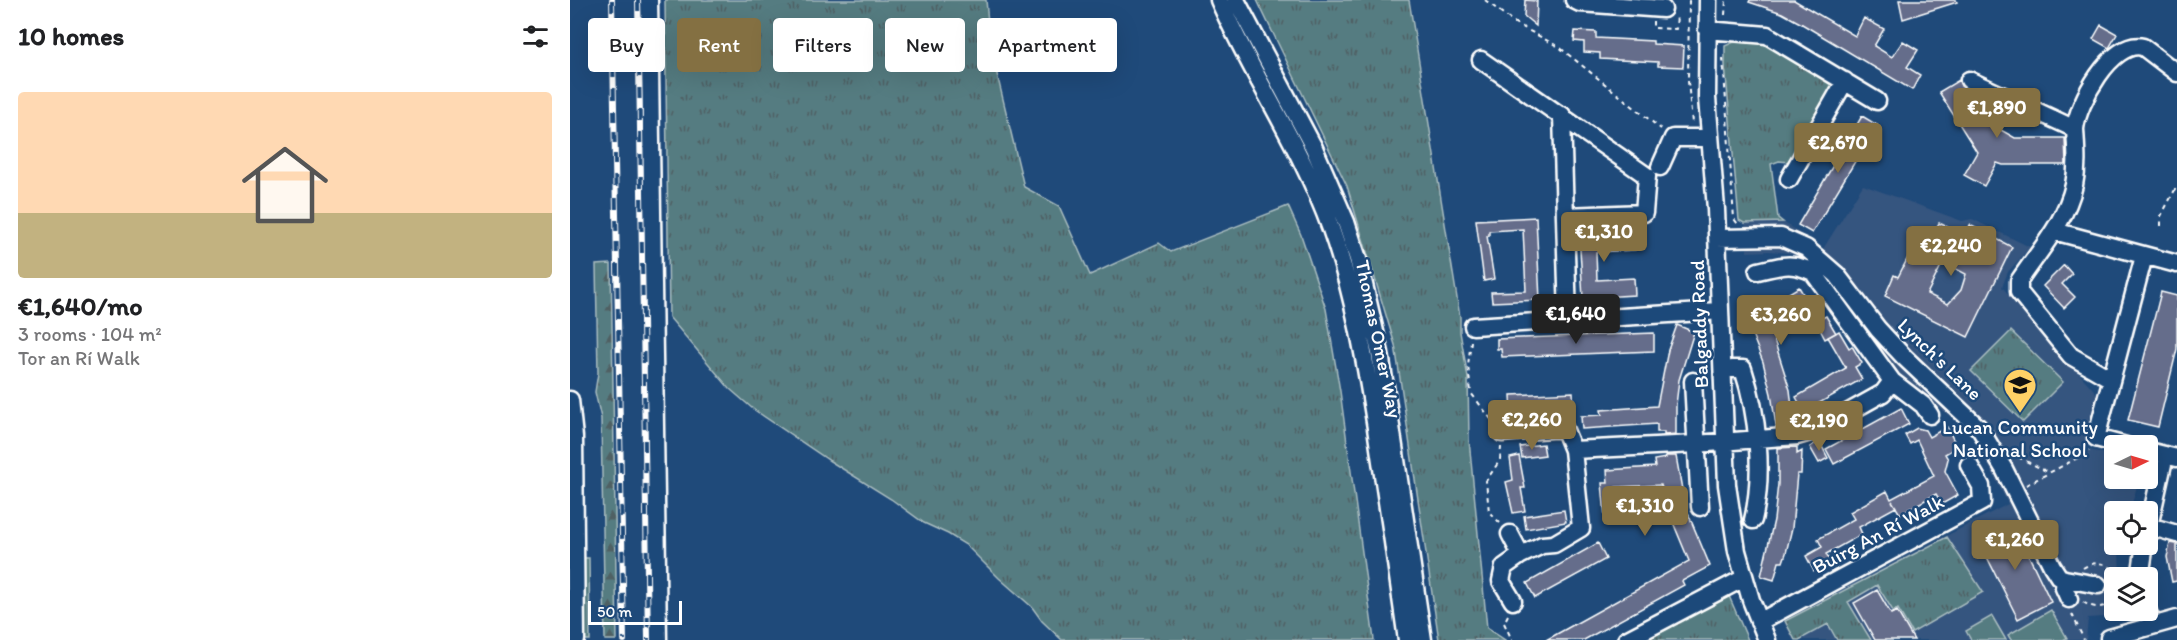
<!DOCTYPE html>
<meta charset="utf-8">
<style>
body{margin:0;font-family:Itim,sans-serif;background:#f2f2f2;color:#202124;height:100vh;display:flex;flex-direction:column;font-size:22px;white-space:nowrap}
*{box-sizing:border-box;margin:0}
p{font-size:20px;color:#757577}
.icon{flex:none;width:33px;height:33px;fill:none;stroke:currentColor;stroke-width:2;stroke-linecap:round;stroke-linejoin:round}
.map{position:relative;flex:1;overflow:hidden}
.side{display:flex;flex-direction:column;background:#fff;width:570px}
.side>*{flex:none}
.top-card{position:absolute;left:18px;top:18px;width:570px;height:54px;display:flex;gap:12px}
.needle{width:39px;rotate:85deg}
.fabs{position:absolute;left:1534px;top:435px;display:grid;gap:12px}
.fabs a{display:grid;place-items:center;width:54px;height:54px;border-radius:6px;background:#fff;box-shadow:0 6px 24px #0002;font-size:30px}
.scale{position:absolute;left:18px;bottom:15px;width:94px;box-sizing:border-box;padding-left:6px;border:3px solid #fff;border-top:0;font-size:16px;line-height:21px;white-space:nowrap;color:#fff;-webkit-text-stroke:4px #1f4a7a;paint-order:stroke}
.price{position:absolute;translate:-50% -51px;padding:0 14px;border-radius:6px;background:#847042;color:#fff;font-size:20px;line-height:39px;filter:drop-shadow(0 2px 3px #0008)}
.price::after{content:'';position:absolute;left:50%;top:36px;width:18px;height:14px;margin-left:-9px;background:inherit;clip-path:polygon(0 0,100% 0,50% 100%)}
.price.active{background:#222;color:#fff}
ul{padding:0;list-style:none}
li{display:grid;align-content:center;gap:12px;height:318px;padding:0 18px}
li+li{border-top:2px solid #e0e0e0}
li span{display:grid;place-items:center;height:186px;border-radius:6px;color:#555}
li>.icon{margin-inline-start:auto}
span .icon{width:108px;height:108px;fill:#fffc;stroke-width:1}
li b{font-size:26px}
h2{display:flex;justify-content:space-between;align-items:center;height:72px;padding:0 18px;font-size:26px}
.tag{padding:0 21px;border-radius:6px;background:#fff;box-shadow:0 6px 24px #0002;font-size:21px;line-height:54px}
.tag.active{background:#847042;color:#fff}
main{display:flex;flex:1;min-height:0}
.map>svg:first-child{display:block}
.built{fill:#34547f}
.grass{fill:url(#grass-tufts);stroke:#aabdc0;stroke-width:1.5}
.forest{fill:url(#forest-firs);stroke:#aabdc0;stroke-width:1.5}
.pitch{fill:#547b81;stroke:#aabdc0;stroke-width:1.5}
.building{fill:#656d8b;stroke:#fff;stroke-width:1.5;fill-rule:evenodd}
.lines{fill:none;stroke-linecap:round;stroke-linejoin:round}
.minor-casing{stroke:#fff;stroke-width:21}
.path{stroke:#fff;stroke-width:2;stroke-dasharray:4.5 4.5;stroke-linecap:butt}
.minor{stroke:#1f4a7a;stroke-width:16}
.rail-casing{stroke:#fff;stroke-width:6}
.rail{stroke:#1f4a7a;stroke-width:4;stroke-dasharray:11;stroke-linecap:butt}
.labels{text-anchor:middle;dominant-baseline:central;stroke-width:5;stroke-linejoin:round;paint-order:stroke}
.street-label{font-size:20px;fill:#fff;stroke:#1f4a7a}
.poi-label{font-size:20px;fill:#fff;stroke:#1f4a7a}
</style>
<main>
<section class="side">
<h2>10 homes<svg class="icon" aria-label="filters" viewBox="0 0 24 24"><path d="M4 7h16M4 17h16"/><circle cx="9" cy="7" r="2"/><circle cx="15" cy="17" r="2"/></svg></h2>
<ul>
<li><span style="background:linear-gradient(#ffd9b3 65%,#c2b280 0)"><svg class="icon" aria-label="home" viewBox="0 0 24 24"><path d="M3 11l9-7 9 7M6 9v11h12V9"/></svg></span><div><b>€1,640/mo</b><p>3 rooms · 104 m²</p><p>Tor an Rí Walk</p></div></li>
</ul>
</section>
<div class="map">
<svg width="1607" height="640" viewBox="0 0 1607 640">
<defs>
<pattern id="grass-tufts" width="24" height="20" patternUnits="userSpaceOnUse" patternTransform="scale(1.5)"><rect width="24" height="20" fill="#547b81"/><path d="M3 7l-1-3M5 7V3M7 7l1-3M15 17l-1-3M17 17v-4M19 17l1-3" fill="none" stroke="#506164"/></pattern>
<pattern id="forest-firs" width="22" height="20" patternUnits="userSpaceOnUse" patternTransform="scale(1.5)"><rect width="22" height="20" fill="#547b81"/><path d="M5 1l3.5 6h-7zM16 11l3.5 6h-7z" fill="#506164"/></pattern>
</defs>
<rect width="100%" height="100%" fill="#1f4a7a"/>
<filter id="ink" filterUnits="userSpaceOnUse"><feTurbulence type="fractalNoise" baseFrequency=".0167" numOctaves="2"/><feDisplacementMap in="SourceGraphic" scale="12" xChannelSelector="R" yChannelSelector="G"/><feConvolveMatrix kernelMatrix="1 2 1 2 8 2 1 2 1" color-interpolation-filters="sRGB"/></filter>
<g filter="url(#ink)">
<!-- built -->
<path class="built" d="M1293,185l99,36 10,-2 58,28 -22,25 -6,15 98,110 -15,52 30,7v22l24,1 -9,32 -15,1v32l5,1 -1,5 1,27 -5,1v32l6,1 -1,5 -32,2 -2,22h-293l-10,-20 225,-116 -34,-68 -69,-56 -24,-25 -76,-96 -16,-6 -20,-2 -22,1 -1,-25 -2,-4 39,-1 40,27z"/>
<!-- grass -->
<path class="grass" d="M95,0h321l4,45 34,142 35,19 31,69 69,-32 12,9 117,-46 13,29 25,74 14,82 34,249h-312l-20,-19 -10,-14 -33,-29 -33,-33 -18,-11 -24,-11 -33,-24 -61,-38 -77,-52 -23,-20 -61,-72z
M687,0h152l51,317v15l8,46 1,62 18,188 18,12h-66l-44,-295 -48,-159z
M1173,38l23,2 69,45 -46,77 -10,-1 -8,3 7,54 5,4 -39,1 -5,-3 -14,-155v-19z
M1441,331l52,51 -40,40 -52,-51z
M1377,537l36,55 -71,41 -14,-24 -5,2 -16,-26 -29,17 23,38h-34l-9,-16 -29,16h-4l-10,-19z
M12,558h7l1,82h-7z
M1159,596l19,44h-102z"/>
<!-- forest -->
<path class="forest" d="M41,264l6,376h-12l-4,-222 -6,-26 3,-19 -2,-108z"/>
<!-- pitch -->
<path class="pitch" d="M1481,610l16,28 -4,2h-52l-3,-5z
M1422,616l14,24h-35l-5,-9z"/>
<!-- building -->
<path class="building" d="M955,0l12,1 -1,25 -12,-10z
M1180,0h44l61,36 9,-18 20,11 -10,17 18,11 11,-16 15,9 -11,17 13,8 -8,15 -110,-66 -20,-11 -33,-11z
M1329,0h57l1,2 -54,17z
M1531,25l16,9 -8,14 -16,-9z
M1005,31l21,1v6l57,3v3l31,2 -1,21 -25,-1v-4l-58,-3v-6l-16,-1v-10l-10,-1z
M1389,80l2,6 12,7 19,32 23,13h50l1,27h-63l-6,-2 -13,23 -20,-11 13,-23 -38,-60z
M1292,116l15,9 -65,108 -14,-8z
M966,217l4,83 -48,2 -1,-10 35,-1 -3,-62 -34,2v5h-2l7,43 -10,2 -8,-61z
M1369,223l26,12 5,-10 42,22 -44,90 -83,-41 9,-21 4,2 18,-35 10,5zM1373,262l23,12 -5,16 -13,14 -21,-10z
M1064,230l1,20 -39,2 1,28 37,-2 1,17 -52,3 -4,-65z
M1494,265l8,9 -10,10 13,13 -11,11 -21,-22z
M1229,287l10,17 3,-2 10,16 4,-2 10,17 -11,6 -9,-17 -5,3 -9,-16 -32,18 20,63 4,34 -18,2 -5,-32 -8,-32 -21,-53 12,-5 3,7 5,-3 1,3 28,-15 -2,-3z
M1591,292l16,4v53l-19,78 -30,-7z
M1107,325l17,7 -15,48 -3,25v29l-12,1v-3h-7v-8l-75,5 -1,-13 21,-1 -1,-5 56,-4 11,-56z
M1269,331l10,17 3,-2 10,17 -7,4 7,12 -50,28 4,7 -8,5 -12,-22 50,-29 -18,-31z
M1084,333v18l-152,6 -1,-8h-4v-10z
M1003,392l1,18 -62,3 -1,-18z
M1331,408l8,16 -75,40 -8,-15z
M1377,427l10,20 -12,7 3,5 -3,12 13,24 -16,9 -6,-10 -36,20 -8,-13 4,6 -37,20 3,7 -36,20 4,8 -16,9 -8,-15 16,-9 -4,-8 36,-20 -4,-7 37,-21 4,8 43,-23 -17,-36 -7,4 -5,-9 12,-7 8,2 4,7z
M1249,441l9,17 -9,5 -9,-16z
M973,444l2,11 -23,3 -2,-11z
M1227,447v7l5,-3 -1,23h-4l-5,54 -6,25 -3,9h-4l-5,18 -13,-4 13,-56 4,-36v-36z
M949,456l6,32h-4l4,23 -12,2 -7,-31 7,-2 -3,-22z
M1095,456h11l9,50 25,60 -28,15 2,4 -100,55h-38l143,-79 -17,-41 -54,3v2h-10l-1,-9 -2,1 -3,-34h6l-1,-13 48,-3 -1,-7 12,-2zM1091,485l6,20 -50,2 -1,-20z
M994,510l2,12 -40,7 -2,-13z
M1430,527l3,6 12,-6 36,75 -33,17 -40,-80z
M1028,543l8,16 -71,39 -8,-15z
M1600,543l7,1v37l-5,1 -5,-25z
M1307,590l14,24 6,-3 17,29h-39l-21,-37z"/>
<g class="lines">
<!-- minor casing -->
<g class="minor-casing">
<path id="minor" d="M79,0l9,640
M649,0c34,78 83,148 112,229 23,65 34,131 45,199 11,71 21,141 31,212
M666,0l78,148 32,74 12,37 22,94 43,287
M1004,0l6,3 83,6
M1138,0l-1,98 9,111 11,276 10,66 14,49 16,40
M1137,30l60,5 110,66
M911,60l166,116 -3,37 -79,3
M1399,80l106,49c1,19 3,37 -1,56 -8,36 -35,66 -55,96v11l52,64 40,23
M992,115l6,205
M1505,129c2,-25 37,-90 68,-82l34,26
M1090,167l13,-29h36
M1219,179l56,-98
M1484,231l123,33
M1147,238l64,-1 25,11 31,27 41,54 27,29 75,71 24,40 48,97 7,11 6,2 -1,9 5,11
M903,326l246,-15
M1162,369h11c15,45 21,105 10,151
M1123,381l7,126
M1322,381l31,24 7,10
M0,400l4,37 2,203
M932,433l62,-5 9,22
M1556,446l-30,-8 48,-182
M1578,451l29,7
M1579,526l28,8
M1578,531l17,-76
M940,534l11,21
M1570,578l5,-34
M1495,579l33,6
M943,601l-12,-20 3,-14 17,-12 21,-10 12,-1 27,-16 -8,-78 123,-6 101,-8 18,-5 68,-38 9,-12 -79,-109c-23,-11 -32,-6 -55,-1
M1577,610l6,15
M1189,622l223,-120 -1,-16 -12,-21
M1539,638l68,-19
M1056,640l118,-62"/>
</g>
<!-- path -->
<path class="path" d="M915,0l30,23 44,24 102,82
M1119,0l-1,81 4,42
M1155,15l1,-15
M1083,21v7l23,1 1,-15
M1153,58l11,161 4,5
M1591,226v-10l16,-30
M901,341l-3,24 3,28 23,30
M1448,457l32,16
M1456,485l61,-32 2,-3
M930,523l-11,-11 -3,-31 14,-21 1,-13
M1513,568c14,-9 28,-5 36,10
M1513,602c11,7 21,7 32,-2
M1502,614l12,26
M938,615l-4,8 8,17"/>
<!-- minor -->
<use href="#minor" class="minor"/>
<!-- rail casing -->
<g class="rail-casing">
<path id="rail" d="M42,0l12,640
M68,0l10,640"/>
</g>
<!-- rail -->
<use href="#rail" class="rail"/>
</g>
</g>
<!-- icons -->
<defs>
<g id="school-pin" transform="scale(1.725)"><path d="M0 17L-7.5 6A9.5 9.5 0 1 1 7.5 6Z" fill="#ffd166" stroke="#1f4a7a"/><path d="M0-5L7-2L0 1L-7-2ZM-4 1L0 2.5L4 1V4Q0 6-4 4Z" fill="#111"/></g>
</defs>
<g fill-rule="evenodd">
<use href="#school-pin" x="1450" y="385"/>
</g>
<g class="labels">
<!-- street labels -->
<g class="street-label">
<text transform="translate(1129 324) rotate(-92)">Balgaddy Road</text>
<text transform="translate(809 339) rotate(78)">Thomas Omer Way</text>
<text transform="translate(1370 359) rotate(44)">Lynch's Lane</text>
<text transform="translate(1308 534) rotate(-28)">Buirg An Rí Walk</text>
</g>
<!-- poi labels -->
<g class="poi-label">
<text x="1450" y="427">Lucan Community<tspan x="1450" dy="23">National School</tspan></text>
</g>
</g>
</svg>
<div class="fabs">
<a><svg class="needle" viewBox="-14 -14 28 28"><path d="M0-13l5 13h-10z" fill="#e53935"/><path d="M0 13l5-13h-10z" fill="#757577"/></svg></a>
<a><svg class="icon" aria-label="locate" viewBox="0 0 24 24"><circle cx="12" cy="12" r="6"/><path d="M12 2v4M12 18v4M2 12h4M18 12h4"/></svg></a>
<a><svg class="icon" aria-label="layers" viewBox="0 0 24 24"><path d="M12 4l9 5-9 5-9-5zM3 14l9 5 9-5"/></svg></a>
</div>
<div class="scale">50 m</div>
<b class="price" style="left:1427px;top:139px">€1,890</b>
<b class="price" style="left:1268px;top:174px">€2,670</b>
<b class="price" style="left:1034px;top:263px">€1,310</b>
<b class="price" style="left:1381px;top:277px">€2,240</b>
<b class="price active" style="left:1006px;top:345px">€1,640</b>
<b class="price" style="left:1211px;top:346px">€3,260</b>
<b class="price" style="left:962px;top:451px">€2,260</b>
<b class="price" style="left:1249px;top:452px">€2,190</b>
<b class="price" style="left:1075px;top:537px">€1,310</b>
<b class="price" style="left:1445px;top:571px">€1,260</b>
<div class="top-card">
<a class="tag">Buy</a>
<a class="tag active">Rent</a>
<a class="tag">Filters</a>
<a class="tag">New</a>
<a class="tag">Apartment</a>
</div>
</div>
</main>
